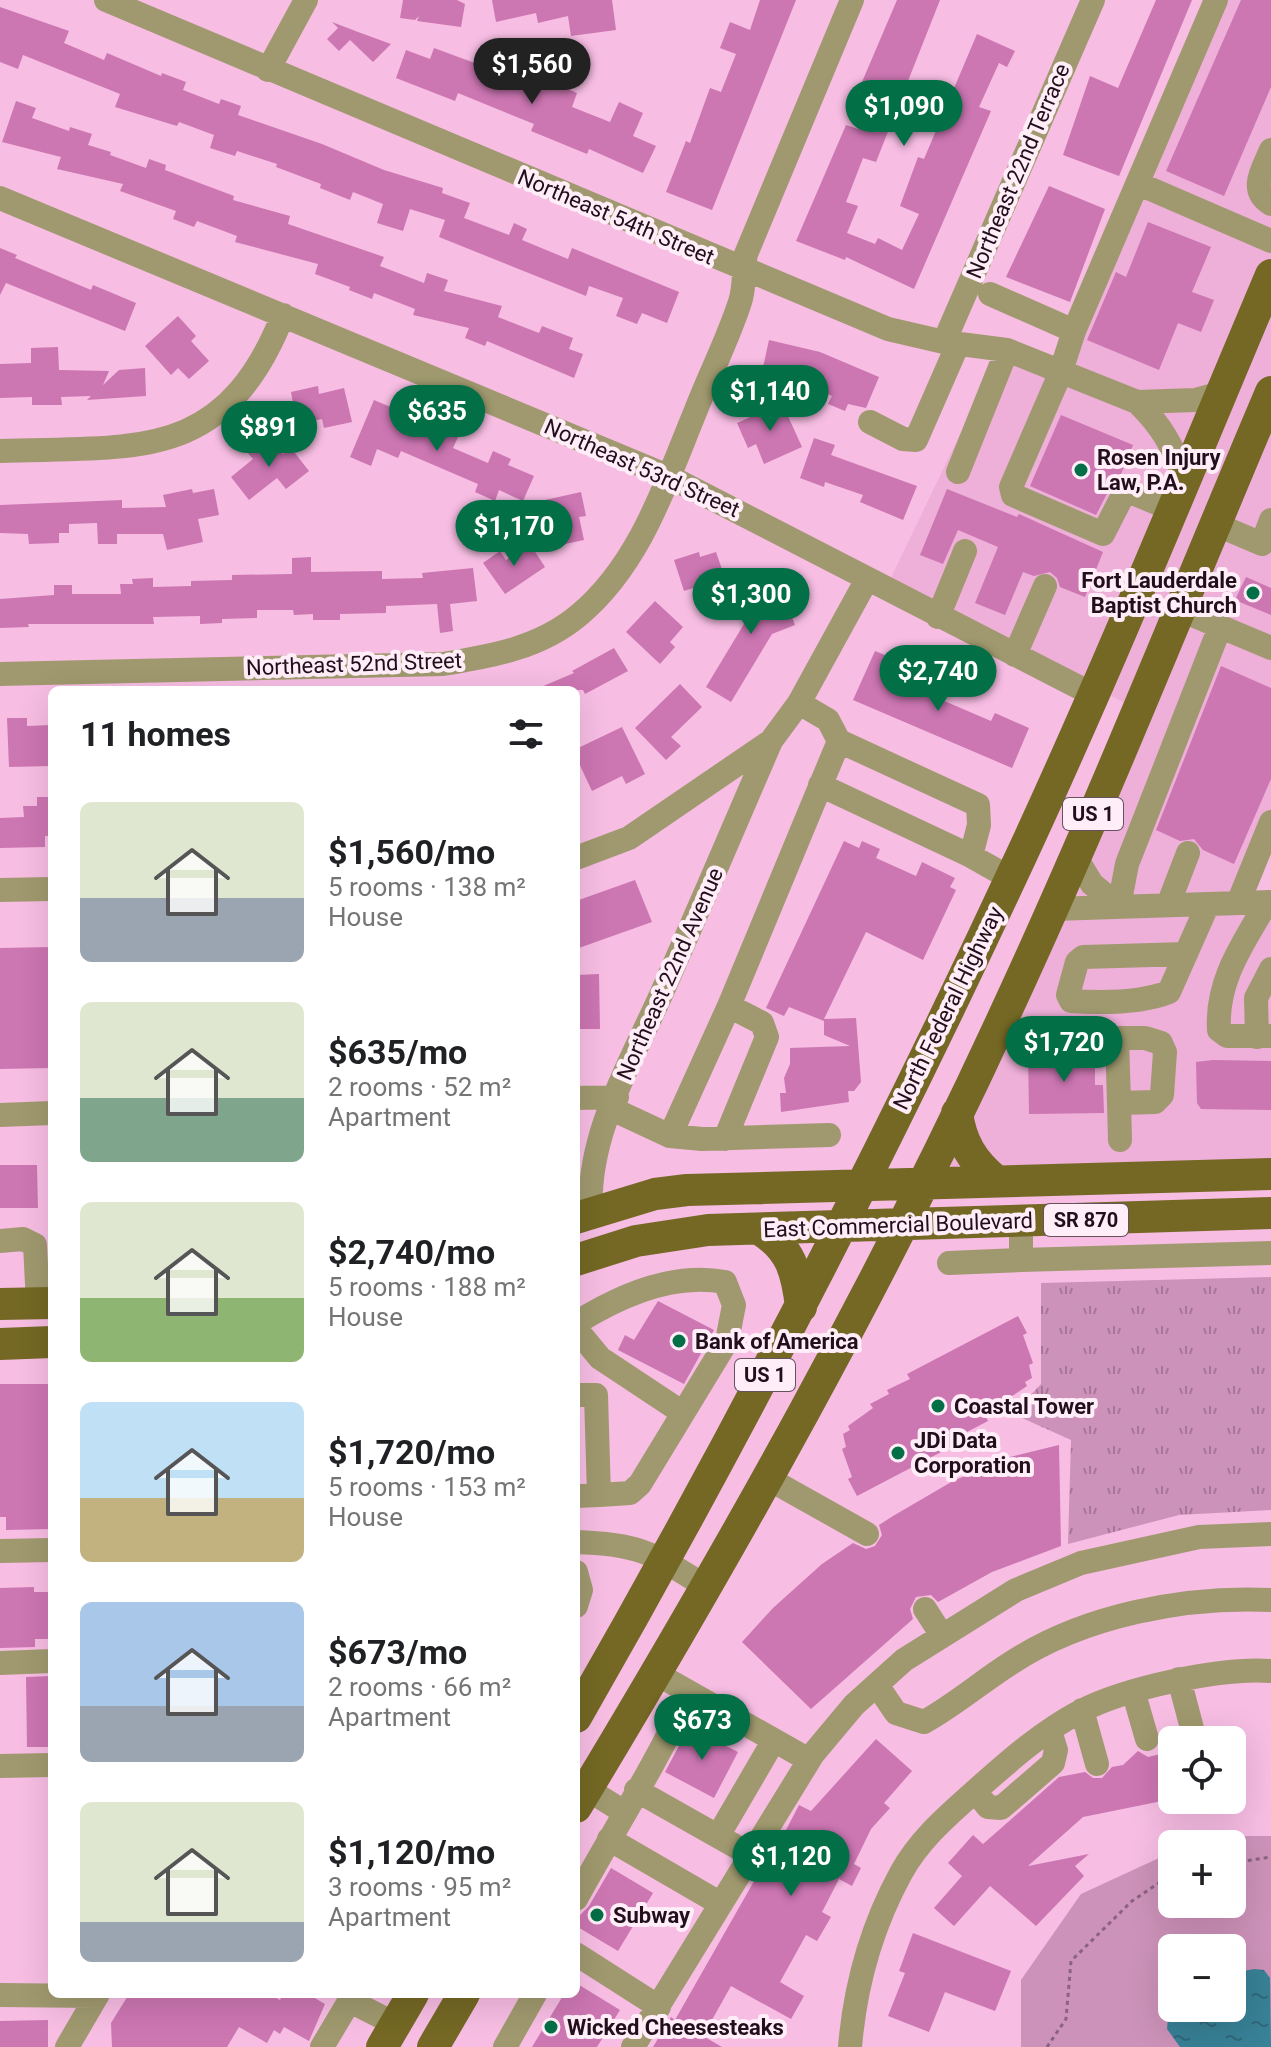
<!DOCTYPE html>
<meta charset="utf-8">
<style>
body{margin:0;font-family:Roboto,sans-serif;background:#f2f2f2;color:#202124;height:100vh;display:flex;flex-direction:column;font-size:30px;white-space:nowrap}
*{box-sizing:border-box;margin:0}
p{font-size:26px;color:#757577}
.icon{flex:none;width:44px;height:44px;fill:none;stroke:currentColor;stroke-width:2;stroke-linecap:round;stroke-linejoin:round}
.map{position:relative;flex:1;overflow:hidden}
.sheet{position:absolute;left:48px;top:686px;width:532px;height:1312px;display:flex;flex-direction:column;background:#fff;border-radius:12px;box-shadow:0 8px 32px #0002}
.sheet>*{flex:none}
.tools{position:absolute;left:1158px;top:1726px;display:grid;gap:16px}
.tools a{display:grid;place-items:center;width:88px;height:88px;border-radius:12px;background:#fff;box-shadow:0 8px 32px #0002;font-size:40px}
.price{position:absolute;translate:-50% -68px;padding:0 18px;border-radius:28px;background:#036f47;color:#fff;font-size:26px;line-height:52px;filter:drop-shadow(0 2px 4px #0008)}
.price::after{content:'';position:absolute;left:50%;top:48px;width:24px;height:18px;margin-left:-12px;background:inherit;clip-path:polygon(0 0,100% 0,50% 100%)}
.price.active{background:#222;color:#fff}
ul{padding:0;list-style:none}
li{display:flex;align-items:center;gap:24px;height:200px;padding:0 32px}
li span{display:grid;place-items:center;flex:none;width:224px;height:160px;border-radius:12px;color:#555}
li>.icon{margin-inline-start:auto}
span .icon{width:96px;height:96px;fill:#fffc;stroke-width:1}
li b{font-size:34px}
h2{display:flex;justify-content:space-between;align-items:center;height:96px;padding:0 32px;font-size:34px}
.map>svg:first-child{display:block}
.built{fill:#eeafd8}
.grass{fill:#cd92b9;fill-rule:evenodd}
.park{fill:url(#park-tufts)}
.water{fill:url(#water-ripples)}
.building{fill:#cc76b2}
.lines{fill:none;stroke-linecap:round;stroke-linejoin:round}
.path{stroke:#8a647e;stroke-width:3;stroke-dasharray:4 4;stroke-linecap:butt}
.minor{stroke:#a0996f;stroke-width:24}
.major{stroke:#746824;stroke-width:32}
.poi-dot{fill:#036f47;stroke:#ffedf8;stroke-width:3}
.labels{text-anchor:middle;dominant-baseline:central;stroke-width:8;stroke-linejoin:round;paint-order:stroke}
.shield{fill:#ffedf8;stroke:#64525e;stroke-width:2}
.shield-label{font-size:20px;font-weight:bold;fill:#220f1c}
.street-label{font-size:22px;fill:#220f1c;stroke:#ffedf8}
.poi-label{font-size:22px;font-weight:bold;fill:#220f1c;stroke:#ffedf8;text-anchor:start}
</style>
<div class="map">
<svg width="1271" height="2047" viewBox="0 0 1271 2047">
<defs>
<pattern id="park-tufts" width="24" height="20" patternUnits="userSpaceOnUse" patternTransform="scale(2)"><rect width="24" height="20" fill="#cd92b9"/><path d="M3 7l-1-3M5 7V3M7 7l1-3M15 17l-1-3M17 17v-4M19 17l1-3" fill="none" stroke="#a67696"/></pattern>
<pattern id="water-ripples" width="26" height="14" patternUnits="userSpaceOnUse" patternTransform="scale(2)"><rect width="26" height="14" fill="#388196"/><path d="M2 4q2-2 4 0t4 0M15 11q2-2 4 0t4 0" fill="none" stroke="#2f687a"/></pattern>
</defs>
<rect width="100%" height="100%" fill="#f7bde3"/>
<!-- built -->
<path class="built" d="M1216,0h55v821l-33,82 33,-1v272l-351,10 217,-475 -248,-127 110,-229 52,25z"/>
<!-- grass -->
<path class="grass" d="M1208,1836h63v211h-250v-67l60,-86 91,-42v52h60v-60h-42zM1172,1948h60v60h-60z"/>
<!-- park -->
<path class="park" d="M1271,1277v233l-92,5 -111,29 3,-104 -58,-26 28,-30v-101z"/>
<!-- water -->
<path class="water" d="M1254,1969l10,1 6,8 1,69h-91l-13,-18 2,-22 63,1v-24l12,-13z"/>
<!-- building -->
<path class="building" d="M403,0h54l8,4 -4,23 -44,-6 2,-5 -4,4 -15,-2z
M492,0h120l4,30 -45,6 -3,-20 -30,7 -2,-10 -40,9z
M760,0h36l-84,210 -46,-18 20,-51 4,2 20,-55 11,4 15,-38 -16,-6 10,-26 20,8z
M897,0h43l-64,162 -13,-4 -17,44 12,4 -11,27 28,11 3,-6 24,12 17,-36 -19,-8 18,-49 6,2 53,-125 38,17 -8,16 -8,-4 -20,44 12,4 -77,178 -68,-32 -1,3 -49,-19 50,-116 12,4 16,-43 -12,-4z
M1156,0h36l-73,176 -56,-21 27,-79 28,12z
M1241,0h30v87l-47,109 -58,-25z
M0,7l69,24 -5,12 40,17 3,-7 54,23 1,-3 24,9 -3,8 36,14 2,-5 20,7 -3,9 84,29 62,26 59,18 -1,5 28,10 -6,15 45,17 5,-12 13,6 -5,11 46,19 4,-11 107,44 -12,31 -25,-10 -5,11 -21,-8 7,-18 -34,-12 -3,10 -147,-59 6,-17 -35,-11 -7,22 -26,-8 6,-19 -30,-12 -3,8 -30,-12 1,-4 -45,-17 1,-3 -40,-13 -2,5 -25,-8 4,-13 -35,-13 -2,4 -62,-19 5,-13 -97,-39 -5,14 -18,-7z
M332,22l26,10 33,12 -18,18 -23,-22 -11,11 -12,-12 11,-11z
M434,48l114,42 3,-8 26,11 -5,14 38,15 9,-20 24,11 -10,23 23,10 -13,27 -54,-24 -2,5 -56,-23 3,-7 -76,-31 -3,8 -59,-23 10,-28 24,9z
M16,101l20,7 -4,10 37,13 1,-4 22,7 -4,11 23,7 -1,3 36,13 3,-9 17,6 -1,5 69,26 -1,4 57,16 -2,8 96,33 -4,9 44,17 3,-10 21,7 -4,11 58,15 -4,11 41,16 3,-7 31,12 -4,11 14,5 -9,24 -87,-37 -2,5 -20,-8 4,-10 -56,-13 2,-6 -41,-16 -2,6 -23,-9 1,-3 -35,-13 3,-10 -83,-22 2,-6 -40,-15 -3,6 -21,-8 3,-8 -56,-20 3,-7 -66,-15 4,-12 -59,-15z
M1049,186l56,23 -35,93 -64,-25z
M1148,222l63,25 -19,45 22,8 -13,32 -23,-9 -19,47 -72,-30 29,-68 10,5z
M0,248l17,7 -2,3 76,32 2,-5 43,18 -11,28 -119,-48 -6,12z
M178,316l18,20 -5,5 18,20 -20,18 -11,-11 -7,7 -26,-29z
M769,340l51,12 59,25 -13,31 -18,-4 -3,7 -17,-7 4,-8 -41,-17 -29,-7z
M58,347l1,23 50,1 -6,14 16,-15 26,-2 1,28 -59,4 4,-4 -30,1 1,8h-30v-8l-32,1v-34l31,-1v-15z
M318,386l1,8 25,-6 8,34 -28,6 -2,-9 -18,4 -3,-11 -6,2 -4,-22z
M374,400l26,11 -4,8 35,14 3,-6 24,10 -5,11 35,15 5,-12 18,8 -3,6 26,11 -11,25 -24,-11 -4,11 -20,-9 3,-8 -77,-33 -3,7 -21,-9 -6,17 -21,-9z
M782,403l20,44 -38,17 -8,-20 -8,4 -11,-25z
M1061,415l72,30 -14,34 -8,7 -15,29 -66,-29z
M268,437l15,17 8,-6 18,23 -23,18 -9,-11 -28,22 -18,-23 22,-18 -5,-6z
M814,438l21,7 -4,10 86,31 -14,34 -43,-18 3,-7 -38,-13 -1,5 -24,-9z
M192,489l1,4 21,-4 5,26 -21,4 5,23 -36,8 -4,-16h-46v10h-19l-1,-21 -28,1v9h-10v10l-30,1 -1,-10 -28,-1v-28l122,-5v8l44,-1 -3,-12z
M947,489l70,28 2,-3 84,38 -18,45 -25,-10 -3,-9 -7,-6 -16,4 -11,-4 -18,43 -30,-12 23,-56 -40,-17 -15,34 -23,-9z
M581,492l5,24 -7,1 5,23 -28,6 -11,-46z
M530,544l15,23 -40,27 -22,-31 17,-12 6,9z
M699,552l1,5 16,-5 9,26 -41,13 -10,-31z
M311,557v15l71,-1v8l41,-1 -1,-5 51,-5 4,33 -27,3 3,27 -13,2 -3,-29 -51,2v7l-46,1v6h-27v-6l-19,1 -1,-5h-36v8l-35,1v4l-22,1v-8l-47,1 1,7h-126l1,3 -29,1v-29l54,-4v-10h18v9h49l-1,-10h13l-1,-5 21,-1v9l38,-1v-5l41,-1v-5l60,-1v-16z
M1246,577l25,11v27l-36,-15z
M777,579l18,46 -23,9 -41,68 -25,-15 38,-63 -12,-28z
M655,601l28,26 -13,15 5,5 -15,17 -34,-32z
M614,648l14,23 -43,23 -2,-4h-49l40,-17 -2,-2z
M875,651l35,14 -8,18 89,38 4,-8 34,15 -17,40 -159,-68z
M1221,666l50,22v91l-37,85 -31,-14 -9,-11 -14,2 -24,-11z
M680,684l22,23 -31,30 10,9 -15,14 -31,-32z
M7,718h20v8l25,-1v41l-43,1z
M622,727l23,47 -19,10 -4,-8 -30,15 -16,-34v-8z
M37,797h15v39h-7v11l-45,1v-30l24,-1 -1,-11h14z
M844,841l15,7 3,-7 18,8 -4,9 40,18 6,-14 33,16 -5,9 6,3 -33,70 -57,-28 -42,87 32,-1 5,64 -7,9h-6l1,11 -68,10 -1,-19h6l-2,-15 6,-14v-16l60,-2 -26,-11v-14l-35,-14 -5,9 -18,-8z
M635,880l17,42 -76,27v-48z
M52,947v121l-52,1v-121z
M599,974l1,55h-24v-54z
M1095,1053v32h8l1,28 -75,1 -1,-60z
M1213,1060l58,1v49l-70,-1 -4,-6 -1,-41z
M0,1165h37l1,43h-38z
M658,1301l56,29 -30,54 -66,-34 7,-15 9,5z
M1018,1316l9,17 -4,2 10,28 -4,2 3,13 -7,4 2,4 -25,17 3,4 -19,10 2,4 -23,12 3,5 -111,58 -9,-17 4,-2 -10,-28 4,-2 -3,-13 7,-4 -2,-4 25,-18 -3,-4 19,-10 -2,-4 23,-11 -3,-5z
M0,1384h52v145l-46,1v-13h-6z
M1059,1445l2,101 -69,26 -54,30 -7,-7 -15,2 -6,12 3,10 -102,90 -69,-67 31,-34 49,-44 31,-21 13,6 9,-3 7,-11 -3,-10 14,-9 60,-35 57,-24z
M34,1587v5h18v47h-17v8l-35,1v-60z
M52,1676v71h-25l-1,-70z
M689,1727l49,25 -24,46 -49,-26z
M876,1739l36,32 -28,32 6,5 -19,21 -17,35 7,4 -9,18 -13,-7 -17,33 9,5 -14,24 -11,-6 -26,47 24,14 -13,23 -60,-33 -28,50 19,11h-69l18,-30 4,3 82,-144 4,2 38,-73 12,6z
M1138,1751l10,6 17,-4 7,46 -89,18 -55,49 61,-12 -14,12 9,10 -48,50 -46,-40 -36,40 -20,-18 28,-32 -14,-13 25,-28 10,9 76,-67 26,-5 8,6h9l10,-11 11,-2z
M611,1868l42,25 -35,58 -42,-25v-7l13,-13z
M913,1933l98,38 -16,40 -50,-19 -16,40 -41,-16 17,-43 -6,-2z
M576,1983l44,27 -23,37h-65l32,-53h12z
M129,1994h140l11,6 3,-6h25l17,10 -16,37 -25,-14 -4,7 -6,-4 -7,13 -28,-16 -12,20h-115l-1,-24z
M48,2020v27h-48v-26z"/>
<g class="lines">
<!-- path -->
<path class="path" d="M1232,1863l39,-6
M1047,2047l19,-28 5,-58 61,-60 40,-27"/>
<!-- minor -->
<path class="minor" d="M106,0l782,329 56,13 63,8 130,52 58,-2 26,-7
M268,70l38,-70
M1271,150c-8,19 -23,40 0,54
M1139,184l132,57
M0,198l668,278 424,218
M990,294l84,37
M944,342l149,-342
M1137,402c24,23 36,44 47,76
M870,422l33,17 13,1 42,-96
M0,451c137,-5 224,12 283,-136
M958,472l49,-122
M1171,509l-36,-15 -11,-1 -21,41 -90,-39 -2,-8 49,-113 14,-43 142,-331
M1215,524l47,20 9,-24
M1178,609l93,39
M938,617l27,-66
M1015,655l30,-69
M0,674l443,-10c49,-8 97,-16 136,-49 62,-52 87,-133 117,-205 14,-36 32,-71 44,-108 5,-14 3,-33 6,-48l106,-254
M820,785l151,71 8,-31 -1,-20 -139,-64
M971,856l39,22
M1075,856l17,28 27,22
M576,858l53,-20 142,-97 28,-38 67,-122
M0,890l52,-1
M1267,902c-24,42 -51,78 -48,128l8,6h44
M1238,903l33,-81
M1168,905l20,-52
M1119,906l8,-42 93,-237
M1053,909l218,-7
M1186,954l-103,3 -6,5 -9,33 3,6c30,2 70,2 98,-9l39,-88
M729,1006l110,-265 -11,-21 -29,-17
M1257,1037l-1,-39 15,-29
M994,1038h151l16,5 4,9 -3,43 -7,7 -36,1 1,37
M1117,1038l2,65
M576,1098l41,-1
M612,1109l58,27 32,3 127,-4
M0,1115l52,-2
M670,1136l59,-130 33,17 5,14 -42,102
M591,1212c-5,-78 43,-155 73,-224 36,-82 72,-165 107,-247
M0,1241l23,-2 12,6 3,58
M1021,1260l250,-7
M949,1263l72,-3v-38
M576,1323c43,-27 97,-51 149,-41l9,23 -7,36 -87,143 -10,9 -31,2
M576,1329l24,29 83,55
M576,1395h20l3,100 -23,1
M769,1479l98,55
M576,1542c66,2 77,12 132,46
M0,1551l52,-1
M576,1572l5,18 -5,16
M925,1609l16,25
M0,1663l52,-2
M657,1674l152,86
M1179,1679l15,57
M877,1685l19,28 28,9c31,-17 57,-40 87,-59 73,-48 174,-67 260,-63
M1134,1694l13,45
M1082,1710l15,54
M0,1766l52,-1
M587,1789l37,23
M636,1790l115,65
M975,1791l13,16 13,1 52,-45 3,-13 -6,-19
M718,1836l56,-96
M609,1839l112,65
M576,1899c38,-69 80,-135 113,-206
M576,1954l83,53
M0,1995l97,1
M67,2047l31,-53
M322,2047l25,-42 9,-1 39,20
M505,2047l30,-53
M633,2047l180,-293 41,-49 50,-45 112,-70 65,-27 118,-26 72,-3
M850,2047c5,-60 22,-121 51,-174 18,-33 46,-57 73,-81 34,-30 67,-60 107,-81 45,-23 140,-44 190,-40"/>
<!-- major -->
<path class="major" d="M957,1113c4,29 15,48 38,67
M576,1218l79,-24 32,-4 584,-16
M759,1229c32,19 38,43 42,78
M576,1260l60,-19 72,-11 563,-17
M0,1304l52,-1
M0,1344l52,-2
M576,1717c162,-282 310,-570 447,-865 88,-190 167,-385 248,-577
M576,1807c157,-260 306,-525 433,-802 93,-201 175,-408 262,-613
M382,2047l31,-53
M433,2047l31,-53"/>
</g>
<!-- markers -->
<g class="poi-dot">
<circle cx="1081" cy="470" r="8"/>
<circle cx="1253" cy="593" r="8"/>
<circle cx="679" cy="1341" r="8"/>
<circle cx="938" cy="1406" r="8"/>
<circle cx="898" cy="1453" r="8"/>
<circle cx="597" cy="1915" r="8"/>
<circle cx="551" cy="2027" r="8"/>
</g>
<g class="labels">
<!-- shield labels -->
<g class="shield">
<rect x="1063" y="798" width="60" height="32" rx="6"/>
<rect x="1044" y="1204" width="84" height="32" rx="6"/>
<rect x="735" y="1359" width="60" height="32" rx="6"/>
</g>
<g class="shield-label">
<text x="1093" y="814">US 1</text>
<text x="1086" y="1220">SR 870</text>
<text x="765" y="1375">US 1</text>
</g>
<!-- street labels -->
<g class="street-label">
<text transform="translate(1018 171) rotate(-67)">Northeast 22nd Terrace</text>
<text transform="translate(616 217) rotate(23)">Northeast 54th Street</text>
<text transform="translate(642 468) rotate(24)">Northeast 53rd Street</text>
<text transform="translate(354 664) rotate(-2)">Northeast 52nd Street</text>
<text transform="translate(670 974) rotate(-66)">Northeast 22nd Avenue</text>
<text transform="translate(948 1008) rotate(-64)">North Federal Highway</text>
<text transform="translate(898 1225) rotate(-2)">East Commercial Boulevard</text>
</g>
<!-- poi labels -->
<g class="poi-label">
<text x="1097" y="457">Rosen Injury<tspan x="1097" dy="25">Law, P.A.</tspan></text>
<text x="1237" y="580" text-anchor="end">Fort Lauderdale<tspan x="1237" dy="25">Baptist Church</tspan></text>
<text x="695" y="1341">Bank of America</text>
<text x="954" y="1406">Coastal Tower</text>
<text x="914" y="1440">JDi Data<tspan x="914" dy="25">Corporation</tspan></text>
<text x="613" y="1915">Subway</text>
<text x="567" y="2027">Wicked Cheesesteaks</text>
</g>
</g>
</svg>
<div class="tools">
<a><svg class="icon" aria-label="locate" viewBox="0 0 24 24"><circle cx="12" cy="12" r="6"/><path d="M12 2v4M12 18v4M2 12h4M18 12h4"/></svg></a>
<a>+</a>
<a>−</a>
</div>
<b class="price active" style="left:532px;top:106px">$1,560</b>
<b class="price" style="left:904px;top:148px">$1,090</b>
<b class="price" style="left:770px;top:433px">$1,140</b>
<b class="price" style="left:437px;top:453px">$635</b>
<b class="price" style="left:269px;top:469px">$891</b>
<b class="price" style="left:514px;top:568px">$1,170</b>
<b class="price" style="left:751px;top:636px">$1,300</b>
<b class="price" style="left:938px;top:713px">$2,740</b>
<b class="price" style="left:1064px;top:1084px">$1,720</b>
<b class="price" style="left:702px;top:1762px">$673</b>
<b class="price" style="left:791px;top:1898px">$1,120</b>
<section class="sheet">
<h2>11 homes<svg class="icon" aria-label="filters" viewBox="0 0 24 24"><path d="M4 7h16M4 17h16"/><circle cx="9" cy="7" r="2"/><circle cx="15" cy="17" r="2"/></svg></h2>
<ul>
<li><span style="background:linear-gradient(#dfe7d0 60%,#9aa5b1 0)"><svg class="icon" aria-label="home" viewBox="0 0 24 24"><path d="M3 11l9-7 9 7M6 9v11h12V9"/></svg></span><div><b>$1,560/mo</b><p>5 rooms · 138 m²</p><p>House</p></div></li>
<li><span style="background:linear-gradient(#dfe7d0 60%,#7fa58c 0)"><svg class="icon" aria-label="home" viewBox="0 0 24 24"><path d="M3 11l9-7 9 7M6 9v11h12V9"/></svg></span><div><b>$635/mo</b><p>2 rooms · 52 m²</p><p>Apartment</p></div></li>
<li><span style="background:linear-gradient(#dfe7d0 60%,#8fb573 0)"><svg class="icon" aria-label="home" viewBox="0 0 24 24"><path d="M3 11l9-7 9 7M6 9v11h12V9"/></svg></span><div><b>$2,740/mo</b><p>5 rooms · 188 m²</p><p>House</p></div></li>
<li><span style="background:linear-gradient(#bfe0f5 60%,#c2b280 0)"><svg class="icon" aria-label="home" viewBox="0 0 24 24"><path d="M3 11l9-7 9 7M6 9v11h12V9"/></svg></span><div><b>$1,720/mo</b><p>5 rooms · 153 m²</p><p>House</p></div></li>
<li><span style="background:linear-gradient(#a9c7e8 65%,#9aa5b1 0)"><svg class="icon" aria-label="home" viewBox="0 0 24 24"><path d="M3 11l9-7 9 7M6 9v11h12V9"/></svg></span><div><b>$673/mo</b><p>2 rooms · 66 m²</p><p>Apartment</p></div></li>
<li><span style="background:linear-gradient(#dfe7d0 75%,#9aa5b1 0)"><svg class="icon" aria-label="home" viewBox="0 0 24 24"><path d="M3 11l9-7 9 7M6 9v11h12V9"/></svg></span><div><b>$1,120/mo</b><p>3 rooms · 95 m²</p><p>Apartment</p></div></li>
</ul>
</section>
</div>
